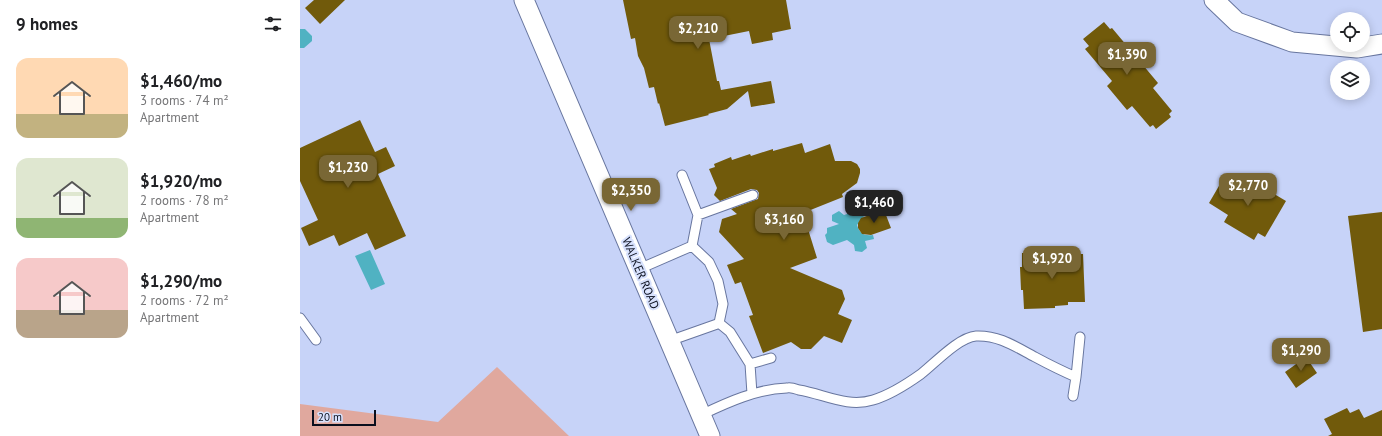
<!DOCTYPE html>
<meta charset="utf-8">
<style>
body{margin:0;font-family:"PT Sans",sans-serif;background:#f6f6f6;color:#202124;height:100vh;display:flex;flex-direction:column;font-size:15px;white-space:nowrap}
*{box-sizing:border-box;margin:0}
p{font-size:13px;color:#757577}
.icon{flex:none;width:22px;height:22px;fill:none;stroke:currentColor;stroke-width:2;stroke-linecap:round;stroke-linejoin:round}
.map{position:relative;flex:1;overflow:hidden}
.sheet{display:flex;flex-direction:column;background:#fff;width:300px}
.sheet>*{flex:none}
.tools{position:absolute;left:1030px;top:12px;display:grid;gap:8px}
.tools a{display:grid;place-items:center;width:40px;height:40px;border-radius:50%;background:#fff;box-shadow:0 2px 10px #0003;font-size:20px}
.scale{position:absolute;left:12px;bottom:10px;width:64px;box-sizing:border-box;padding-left:4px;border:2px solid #0a0f1e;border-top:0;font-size:11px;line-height:14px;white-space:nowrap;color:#0a0f1e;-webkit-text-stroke:3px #d7e1fd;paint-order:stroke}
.price{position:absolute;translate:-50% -34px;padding:0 9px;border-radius:8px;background:#796735;color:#fff;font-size:13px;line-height:26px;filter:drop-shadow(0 1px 2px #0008)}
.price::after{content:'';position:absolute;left:50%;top:24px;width:12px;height:9px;margin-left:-6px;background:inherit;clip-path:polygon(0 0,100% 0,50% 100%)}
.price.active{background:#222;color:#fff}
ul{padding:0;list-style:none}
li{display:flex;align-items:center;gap:12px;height:100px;padding:0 16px}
li span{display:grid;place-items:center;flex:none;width:112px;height:80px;border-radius:12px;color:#555}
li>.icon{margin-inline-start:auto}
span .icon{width:48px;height:48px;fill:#fffc;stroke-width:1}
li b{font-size:17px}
h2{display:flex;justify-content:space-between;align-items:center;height:48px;padding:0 16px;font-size:17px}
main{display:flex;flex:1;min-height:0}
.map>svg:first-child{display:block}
.green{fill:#e0a89e}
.water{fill:#50b2c2}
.building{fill:#715a0b}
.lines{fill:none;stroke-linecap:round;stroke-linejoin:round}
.service-casing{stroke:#68769f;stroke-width:11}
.minor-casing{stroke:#68769f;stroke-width:21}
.service{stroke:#fff;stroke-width:9}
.minor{stroke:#fff;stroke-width:19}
.labels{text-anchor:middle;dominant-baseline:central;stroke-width:4;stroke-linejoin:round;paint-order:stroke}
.street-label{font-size:12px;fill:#0a0f1e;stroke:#d7e1fd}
</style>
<main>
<section class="sheet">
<h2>9 homes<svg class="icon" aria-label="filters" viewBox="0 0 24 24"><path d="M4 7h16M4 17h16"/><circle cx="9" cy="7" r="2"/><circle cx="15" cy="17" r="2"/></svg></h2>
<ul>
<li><span style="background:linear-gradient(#ffd9b3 70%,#c2b280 0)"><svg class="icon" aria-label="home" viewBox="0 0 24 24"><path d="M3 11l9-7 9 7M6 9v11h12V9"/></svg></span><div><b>$1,460/mo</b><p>3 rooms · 74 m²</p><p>Apartment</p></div></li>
<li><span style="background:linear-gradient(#dfe7d0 75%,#8fb573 0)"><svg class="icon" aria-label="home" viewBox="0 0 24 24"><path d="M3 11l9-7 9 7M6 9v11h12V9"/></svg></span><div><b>$1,920/mo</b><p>2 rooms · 78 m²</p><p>Apartment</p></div></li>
<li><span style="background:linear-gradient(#f6c9c9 65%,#b9a48a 0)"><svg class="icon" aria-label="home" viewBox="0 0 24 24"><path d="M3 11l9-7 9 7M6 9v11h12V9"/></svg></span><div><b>$1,290/mo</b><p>2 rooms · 72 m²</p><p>Apartment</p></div></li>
</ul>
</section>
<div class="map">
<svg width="1082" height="436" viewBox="0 0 1082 436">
<rect width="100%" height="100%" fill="#c7d3f8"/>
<!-- green -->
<path class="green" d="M197,367l72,69h-269v-32l138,18z"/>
<!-- water -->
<path class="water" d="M0,29h5l7,7v5l-8,7h-4z
M563,209l1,7 -7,9c3,9 7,11 16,10l1,4 -9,2 2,7 -5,4 -7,-1 -1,-6 -7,-5 -14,5 -6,-3 -2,-7 2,-2v-5l12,-4 -7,-3v-6l7,-4 5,4z
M70,250l15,34 -14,6 -16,-34z"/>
<!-- building -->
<path class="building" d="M14,0h31l-25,24 -15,-16z
M323,0h163l5,29 -19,4 1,7 -21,4 -3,-13 -40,8 8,42h2l2,9 50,-9 4,22 -24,4 -3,-16 -21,18 -19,5 1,1 -44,11 -6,-23 -1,1 -4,-17 -5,1 -5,-20 -6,-12 -3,-18 -4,1z
M804,22l6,7 2,-1 46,55 -5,5 19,23 -3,3 2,3 -15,12 -3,-4 -3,2 -18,-21 -5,4 -20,-24 5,-5 -27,-32 4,-3 -6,-7z
M60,120l15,32 11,-5 9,19 -17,8 28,62 -31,14 -8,-17 -28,13 -5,-11 -25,11 -8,-18 17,-8 -18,-39v-33z
M502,143l3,10 25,-9 5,17h16l6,3 3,5v4l-3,10 -15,11 1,3 -40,16 14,45 -27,10 52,22 3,9 -7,15 14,6 -10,23 -18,-7 -13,13h-10l-10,-7 -28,11 -14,-37 4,-1 -12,-33 -6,2 -8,-19 17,-6 -25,-27 3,-13 15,-5 -6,-5 24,-9 3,-1 1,-6 -2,-3 -6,-1 -31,12 -6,-6 3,-7 -8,-19 6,-2 -1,-3 17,-7 1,3 18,-6 1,2 22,-7v2z
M947,178l39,23 -21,36 -7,-4 -4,7 -30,-18 4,-7 -19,-12 14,-24 18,11z
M584,210l7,18 -20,7 -9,-1 -4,-6v-5l3,-5z
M1082,212v117l-19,3 -15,-116z
M766,252v2h17l2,48h-17v3l-13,1v2l-31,1 -1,-19h-2l-1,-23h2v-14z
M1006,357l11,16 -21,15 -11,-16z
M1047,408l3,5 9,-4 5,9 18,-8v26h-54l4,-2 -8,-15z"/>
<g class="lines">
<!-- service casing -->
<g class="service-casing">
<path id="service" d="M382,175l16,40 -6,31 17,16 9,19 5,23 -4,19 11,9 20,32 2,30
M398,215l55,-20
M339,269l53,-23
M0,318l16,22
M369,341l51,-18
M450,364l21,-6
M776,377l4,-40
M401,415c27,-13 56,-26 86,-27 4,-1 9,1 12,2 25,4 48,18 74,10 17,-5 34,-16 48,-26 13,-10 38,-37 55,-38 23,-1 40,11 59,21 13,7 27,14 41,20l-3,19"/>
</g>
<!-- minor casing -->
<g class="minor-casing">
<path id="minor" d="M224,0l186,436
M914,0l23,22 55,20 65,6 25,-4"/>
</g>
<!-- service -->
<use href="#service" class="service"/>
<!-- minor -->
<use href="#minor" class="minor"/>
</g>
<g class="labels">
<!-- street labels -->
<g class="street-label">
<text transform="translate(341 273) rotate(67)">WALKER ROAD</text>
</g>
</g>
</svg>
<div class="tools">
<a><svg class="icon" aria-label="locate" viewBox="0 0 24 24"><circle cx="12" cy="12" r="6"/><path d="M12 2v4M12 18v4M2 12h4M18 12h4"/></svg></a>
<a><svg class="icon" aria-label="layers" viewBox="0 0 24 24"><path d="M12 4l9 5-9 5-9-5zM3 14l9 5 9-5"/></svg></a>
</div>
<div class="scale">20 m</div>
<b class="price" style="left:398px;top:50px">$2,210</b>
<b class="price" style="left:827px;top:76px">$1,390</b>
<b class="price" style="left:48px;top:189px">$1,230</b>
<b class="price" style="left:948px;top:207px">$2,770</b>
<b class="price" style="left:331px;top:212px">$2,350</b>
<b class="price active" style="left:574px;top:224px">$1,460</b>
<b class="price" style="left:484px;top:241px">$3,160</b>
<b class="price" style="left:752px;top:280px">$1,920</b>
<b class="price" style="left:1001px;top:372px">$1,290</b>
</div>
</main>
